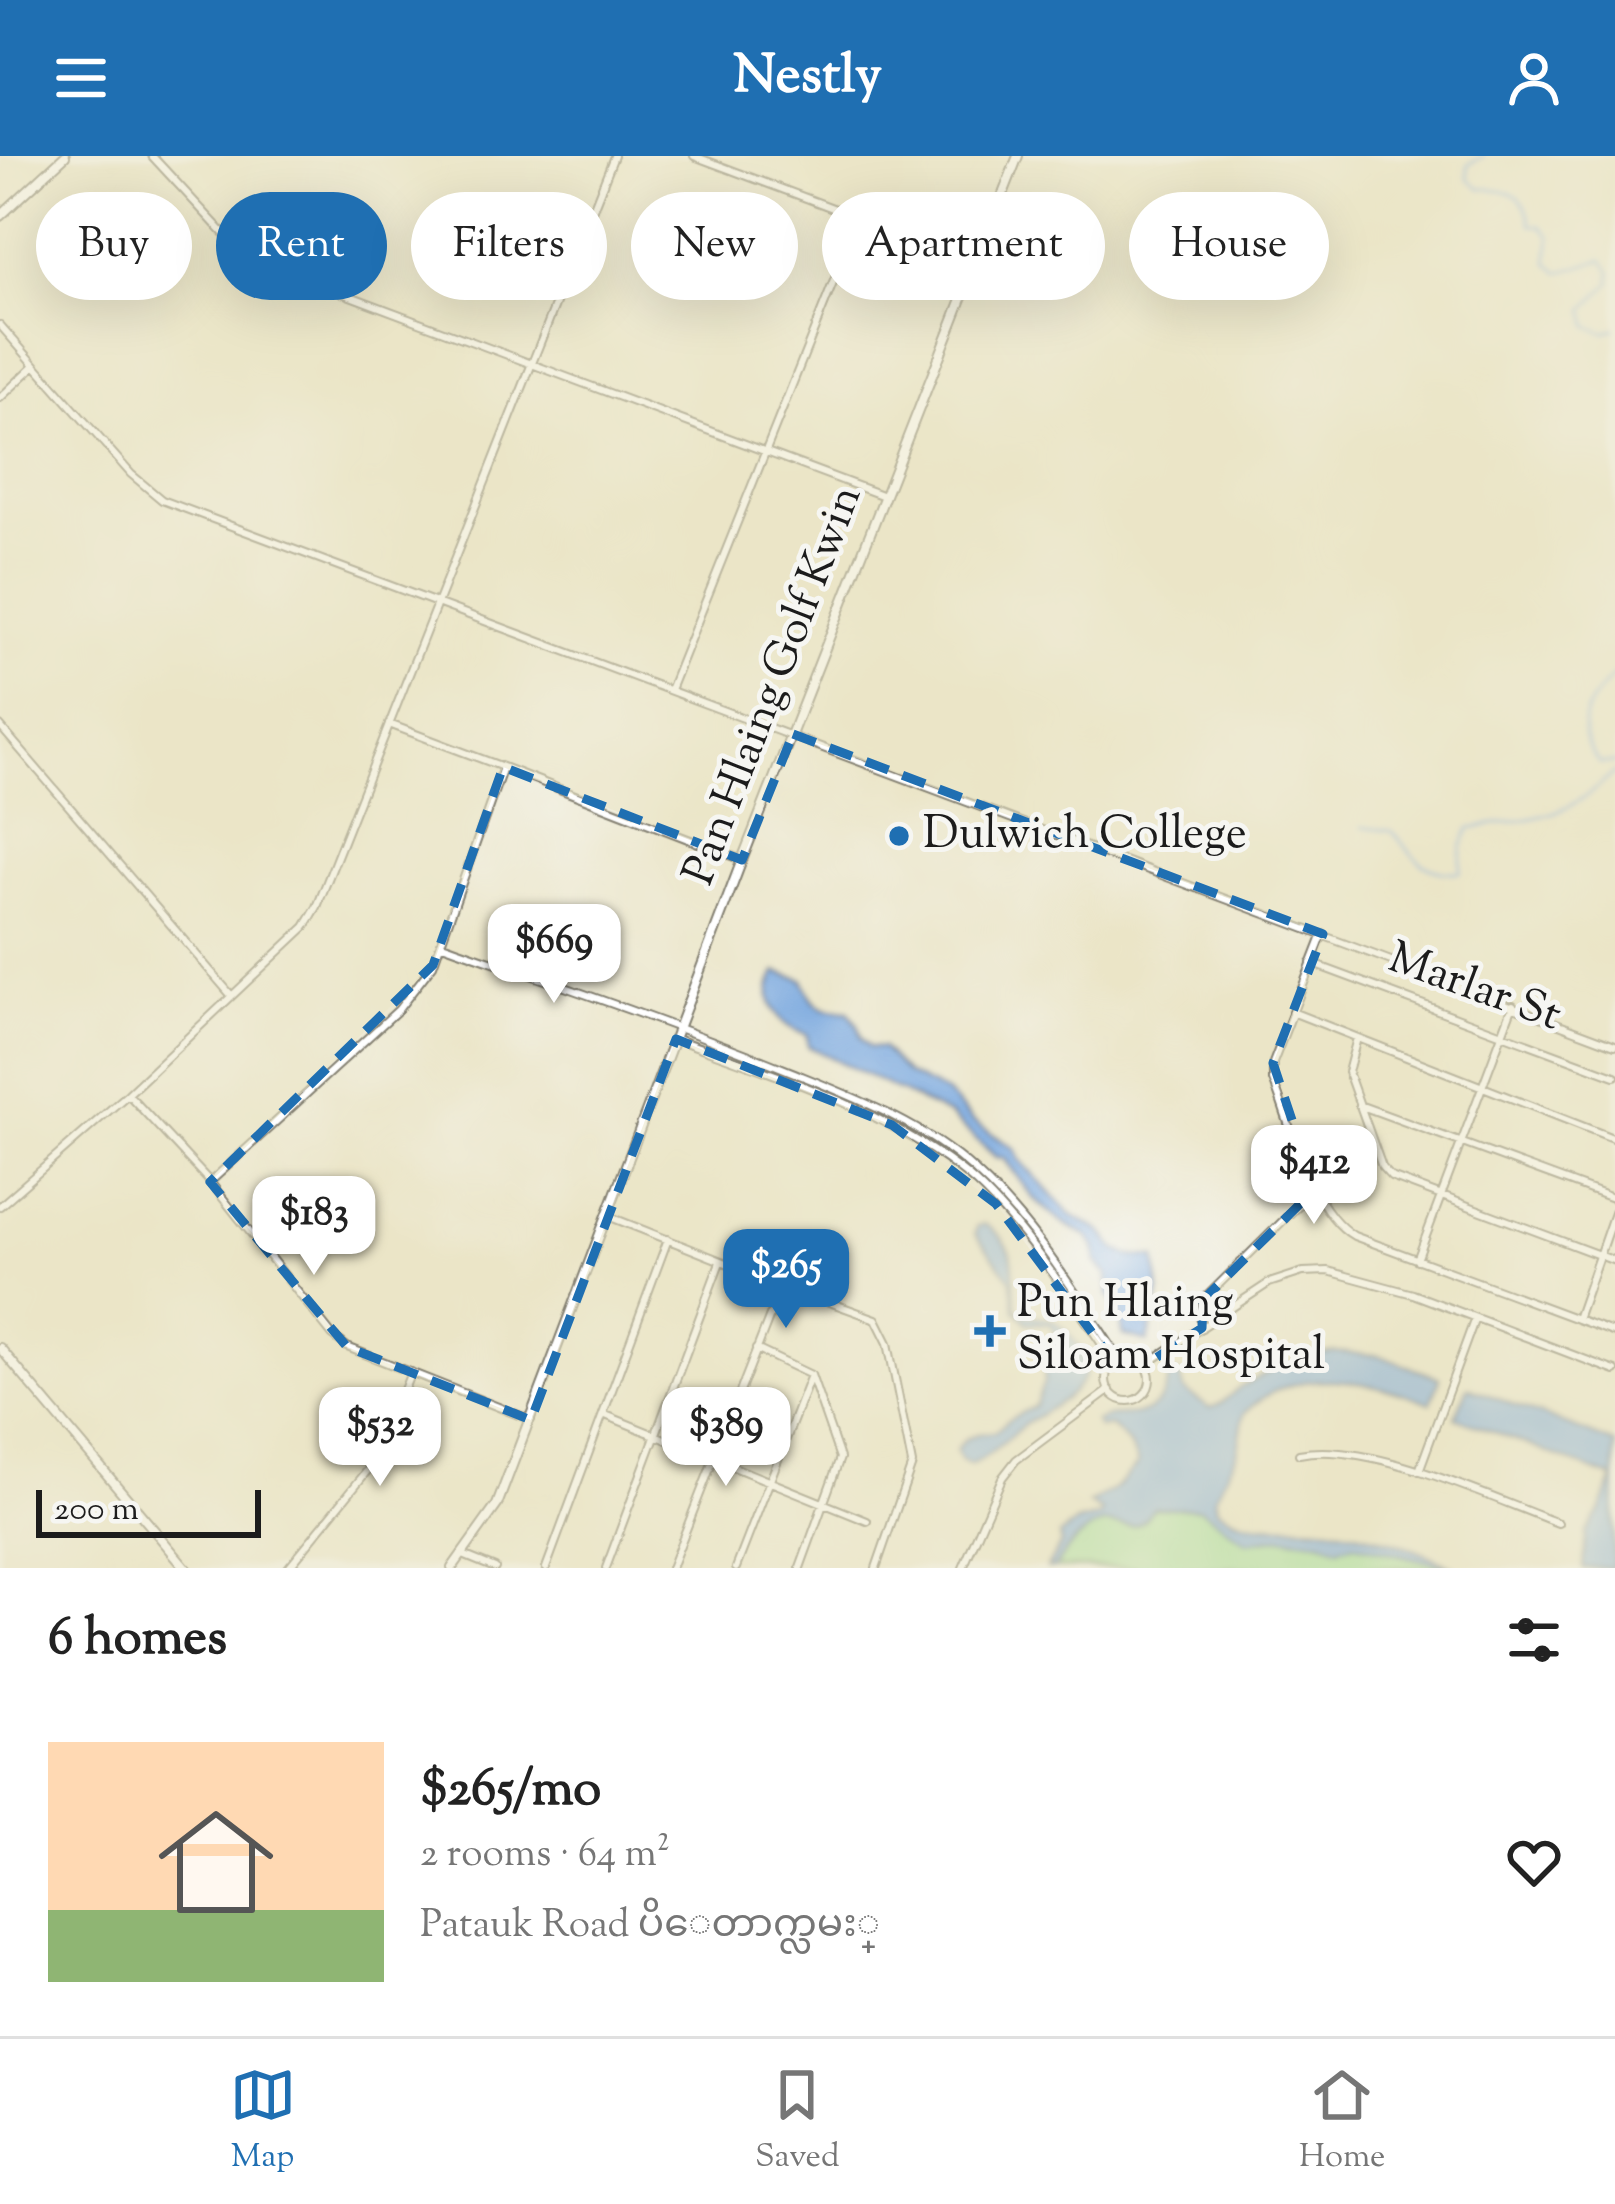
<!DOCTYPE html>
<meta charset="utf-8">
<style>
body{margin:0;font-family:"Sorts Mill Goudy","Noto Sans Myanmar",serif;background:#f6f6f6;color:#222;height:100vh;display:flex;flex-direction:column;font-size:45px;white-space:nowrap}
*{box-sizing:border-box;margin:0}
p{font-size:39px;color:#767676}
.icon{flex:none;width:66px;height:66px;fill:none;stroke:currentColor;stroke-width:2;stroke-linecap:round;stroke-linejoin:round}
.map{position:relative;height:1412px;overflow:hidden}
.panel{display:flex;flex-direction:column;background:#fff;flex:1}
.panel>*{flex:none}
.banner{position:absolute;left:36px;top:36px;width:1545px;height:108px;display:flex;gap:24px}
.scale{position:absolute;left:36px;bottom:30px;width:225px;box-sizing:border-box;padding-left:12px;border:6px solid #1c1c1c;border-top:0;font-size:33px;line-height:42px;white-space:nowrap;color:#1c1c1c;-webkit-text-stroke:9px #f6f6f2;paint-order:stroke}
.price{position:absolute;translate:-50% -102px;padding:0 27px;border-radius:24px;background:#fff;color:#222;font-size:39px;line-height:78px;filter:drop-shadow(0 3px 6px #0008)}
.price::after{content:'';position:absolute;left:50%;top:72px;width:36px;height:27px;margin-left:-18px;background:inherit;clip-path:polygon(0 0,100% 0,50% 100%)}
.price.on{background:#1f6fb2;color:#fff}
ul{padding:0;list-style:none}
li{display:flex;align-items:center;gap:36px;height:300px;padding:0 48px}
li+li{border-top:3px solid #e0e0e0}
li span{display:grid;place-items:center;flex:none;width:336px;height:240px;border-radius:0px;color:#555}
li>.icon{margin-inline-start:auto}
span .icon{width:144px;height:144px;fill:#fffc;stroke-width:1}
li b{font-size:51px}
h2{display:flex;justify-content:space-between;align-items:center;height:144px;padding:0 48px;font-size:51px}
.pill{padding:0 42px;border-radius:54px;background:#fff;box-shadow:0 12px 48px #0002;font-size:42px;line-height:108px}
.pill.on{background:#1f6fb2;color:#fff}
header{display:flex;justify-content:space-between;align-items:center;height:156px;padding:0 48px;background:#1f6fb2;color:#fff;font-size:54px;font-weight:700}
.tab-bar{display:flex;justify-content:space-around;align-items:center;height:168px;border-top:3px solid #e0e0e0;background:#fff;font-size:33px;color:#767676}
.tab-bar a{display:grid;justify-items:center;gap:6px}
.tab-bar .on{color:#1f6fb2}
.map>svg:first-child{display:block}
.green{fill:#9ade95;stroke:#5b7d58;stroke-width:3}
.water{fill:#74a5de;stroke:#48607d;stroke-width:3}
.lines{fill:none;stroke-linecap:round;stroke-linejoin:round}
.stream{stroke:#74a5de;stroke-width:3}
.minor-casing{stroke:#848072;stroke-width:10}
.tertiary-casing{stroke:#848072;stroke-width:12}
.minor{stroke:#fff;stroke-width:6}
.tertiary{stroke:#fff;stroke-width:8}
.marked{fill:none;stroke:#1f6fb2;stroke-width:9;stroke-dasharray:24 15;stroke-linejoin:round}
.poi-dot{fill:#1f6fb2;stroke:#f6f6f2;stroke-width:4.5}
.labels{text-anchor:middle;dominant-baseline:central;stroke-width:10;stroke-linejoin:round;paint-order:stroke}
.street-label{font-size:45px;fill:#1c1c1c;stroke:#f6f6f2}
.poi-label{font-size:45px;fill:#1c1c1c;stroke:#f6f6f2;text-anchor:start}
</style>
<header><svg class="icon" aria-label="menu" viewBox="0 0 24 24"><path d="M4 6h16M4 12h16M4 18h16"/></svg>Nestly<svg class="icon" aria-label="person" viewBox="0 0 24 24"><circle cx="12" cy="8" r="4"/><path d="M4 21q1-7 8-7t8 7"/></svg></header>
<div class="map">
<svg width="1615" height="1412" viewBox="0 0 1615 1412">
<rect width="100%" height="100%" fill="#f6f6f2"/>
<filter id="ink" filterUnits="userSpaceOnUse"><feTurbulence type="fractalNoise" baseFrequency=".00833" numOctaves="2"/><feDisplacementMap in="SourceGraphic" scale="24" xChannelSelector="R" yChannelSelector="G"/><feConvolveMatrix kernelMatrix="1 2 1 2 8 2 1 2 1" color-interpolation-filters="sRGB"/></filter>
<filter id="wash" filterUnits="userSpaceOnUse"><feTurbulence type="fractalNoise" baseFrequency=".004" numOctaves="4" result="noise"/><feDisplacementMap in="SourceGraphic" scale="48" xChannelSelector="R" yChannelSelector="G"/><feGaussianBlur stdDeviation="2.7" result="paint"/><feColorMatrix in="noise" values="0 0 0 0 0 0 0 0 0 0 0 0 0 0 0 0 0 1.4 0 .05"/><feComposite in="paint" operator="in"/></filter>
<g filter="url(#wash)">
<rect width="100%" height="100%" fill="#ebe5c7"/>
<!-- green -->
<path class="green" d="M1149,1322l98,54 87,2 92,23 21,11h-396l4,-9z"/>
<!-- water -->
<path class="water" d="M777,816l26,7c11,27 13,31 45,33l10,13 3,13 8,9 13,1 25,26 39,19 27,28 42,28 4,10 51,55 32,18 13,17 16,7 25,2 4,34 -12,50 -25,-7 -3,-26 -11,-13 -1,-21 -11,-12 -2,-16 -7,-10 -29,-17 -26,-22 -29,-40 -8,-1 -46,-41 -142,-70 -1,-11c-29,-9 -48,-36 -30,-63z
M984,1068c41,24 25,51 33,84 13,13 30,5 42,16 61,55 5,73 -36,102 -19,14 -31,30 -53,39l-9,-5 -5,-9c7,-17 23,-18 39,-19l14,-13 26,-13 9,-24 2,-32 9,-17 -5,-9 -23,-1 -12,-14 -4,-30 -36,-45 2,-8z
M1333,1196l45,3 62,23 -9,25c-59,-22 -138,-42 -187,11l-7,39 -22,43 2,12c34,25 71,13 111,19 44,6 87,20 127,41l-100,-24 -17,4 -15,-7 -40,-4 -36,5 -47,-34h-46c-5,4 -7,10 -12,14 -10,9 -26,1 -38,2 -17,3 -42,28 -49,44h-8l14,-24 -2,-8 18,-13 22,-6 3,-5 -13,-8 27,-16 22,-24c-6,-17 -13,-27 -28,-38l-11,2 -4,-6c22,-14 47,2 65,-22 7,-9 7,-20 12,-28l8,2 4,16 25,18c15,-3 19,-13 32,-21 31,-18 57,-29 92,-35z
M1468,1231l147,57 -2,124h-30l3,-35 14,-21 13,-34 -158,-61z"/>
<g class="lines">
<!-- stream -->
<path class="stream" d="M1483,0l-15,9v13l12,11c28,-2 47,6 51,36l10,1 10,11 -3,25 12,11 43,-14 8,12v12l-26,26 4,17 16,7 10,-4
M1615,518c-30,29 -45,55 -16,89h16
M1362,671l30,4c22,26 32,43 68,41l2,-25 8,-19c66,-11 94,-7 145,-56"/>
</g>
</g>
<g filter="url(#ink)">
<g class="lines">
<!-- minor casing -->
<g class="minor-casing">
<path id="minor" d="M152,0l88,95 22,12 622,233
M694,0l283,106
M0,169l131,149 31,26 1453,545
M0,242l35,-33
M670,534l189,-472
M0,570l231,269
M503,611l239,93
M1323,778l-50,129v17c18,46 37,130 81,156l261,97
M442,788c117,41 235,81 350,128 64,26 132,52 183,99 59,53 100,122 144,187
M1311,807l304,113
M1292,856l323,127
M1357,882l-9,34 34,95 9,10 224,84
M676,883c97,35 200,67 283,130 54,40 116,136 155,193
M128,938l82,88 122,153 15,12 184,73
M1359,949l256,94
M210,1026l188,-172 35,-45 70,-198 -114,-43
M0,1050l128,-112 177,-167 12,-20 297,-751
M608,1060l174,69 -111,283
M1417,1104l96,-255
M782,1129l94,34 12,24 24,121 -36,104
M1577,1163l38,-109
M1202,1172l-2,-14 3,-14 112,-111
M1106 1223a22 22 0 1 1 44 0a22 22 0 1 1-44 0Z
M1145,1209l124,-82 34,-11 25,-1 85,23 202,77
M603,1258l264,107
M1299,1298c70,-14 192,44 259,69
M1419,1315l56,-153
M463,1399l32,13
M288,1412l88,-108 35,-88
M546,1412l122,-329
M606,1412l114,-306
M736,1412l75,-193 -55,-26
M800,1412l40,-110 -29,-83
M963,1412l39,-90 14,-18 94,-70"/>
</g>
<!-- tertiary casing -->
<g class="tertiary-casing">
<path id="tertiary" d="M0,60l65,-60
M0,1192l186,220
M452,1412l45,-63 245,-645 276,-704"/>
</g>
<!-- minor -->
<use href="#minor" class="minor"/>
<!-- tertiary -->
<use href="#tertiary" class="tertiary"/>
</g>
</g>
<!-- marked area -->
<path d="M0 0H1615V1412H0ZM793,578l530,200 -50,129 42,126 -112,111 -1,28 -57,37 -13,-15 -18,12 -118,-158 -104,-79 -216,-86 -145,381 -184,-73 -137,-165 223,-217 70,-198 239,93z" fill="#ebe5c7" fill-opacity=".55" fill-rule="evenodd"/>
<path class="marked" d="M793,578l530,200 -50,129 42,126 -112,111 -1,28 -57,37 -13,-15 -18,12 -118,-158 -104,-79 -216,-86 -145,381 -184,-73 -137,-165 223,-217 70,-198 239,93z"/>
<!-- markers -->
<g class="poi-dot">
<circle cx="899" cy="680" r="12"/>
<path d="M984 1157h12v12h12v12h-12v12h-12v-12h-12v-12h12z"/>
</g>
<g class="labels">
<!-- street labels -->
<g class="street-label">
<text transform="translate(775 530) rotate(-69)">Pan Hlaing Golf Kwin</text>
<text transform="translate(1474 833) rotate(20)">Marlar St</text>
</g>
<!-- poi labels -->
<g class="poi-label">
<text x="923" y="680">Dulwich College</text>
<text x="1017" y="1149">Pun Hlaing<tspan x="1017" dy="52">Siloam Hospital</tspan></text>
</g>
</g>
</svg>
<div class="scale">200 m</div>
<b class="price" style="left:554px;top:850px">$669</b>
<b class="price" style="left:1314px;top:1071px">$412</b>
<b class="price" style="left:314px;top:1122px">$183</b>
<b class="price on" style="left:786px;top:1175px">$265</b>
<b class="price" style="left:380px;top:1333px">$532</b>
<b class="price" style="left:726px;top:1333px">$389</b>
<div class="banner">
<a class="pill">Buy</a>
<a class="pill on">Rent</a>
<a class="pill">Filters</a>
<a class="pill">New</a>
<a class="pill">Apartment</a>
<a class="pill">House</a>
</div>
</div>
<section class="panel">
<h2>6 homes<svg class="icon" aria-label="filters" viewBox="0 0 24 24"><path d="M4 7h16M4 17h16"/><circle cx="9" cy="7" r="2"/><circle cx="15" cy="17" r="2"/></svg></h2>
<ul>
<li><span style="background:linear-gradient(#ffd9b3 70%,#8fb573 0)"><svg class="icon" aria-label="home" viewBox="0 0 24 24"><path d="M3 11l9-7 9 7M6 9v11h12V9"/></svg></span><div><b>$265/mo</b><p>2 rooms · 64 m²</p><p>Patauk Road ပိေတာက္လမး္</p></div><svg class="icon" aria-label="heart" viewBox="0 0 24 24"><path d="M12 20l-8-8c-3-5 5-10 8-4 3-6 11-1 8 4z"/></svg></li>
</ul>
</section>
<nav class="tab-bar">
<a class="on"><svg class="icon" aria-label="map" viewBox="0 0 24 24"><path d="M3 6l6-2 6 2 6-2v14l-6 2-6-2-6 2zM9 4v14M15 6v14"/></svg>Map</a>
<a><svg class="icon" aria-label="saved" viewBox="0 0 24 24"><path d="M7 4h10v16l-5-4-5 4z"/></svg>Saved</a>
<a><svg class="icon" aria-label="home" viewBox="0 0 24 24"><path d="M3 11l9-7 9 7M6 9v11h12V9"/></svg>Home</a>
</nav>
